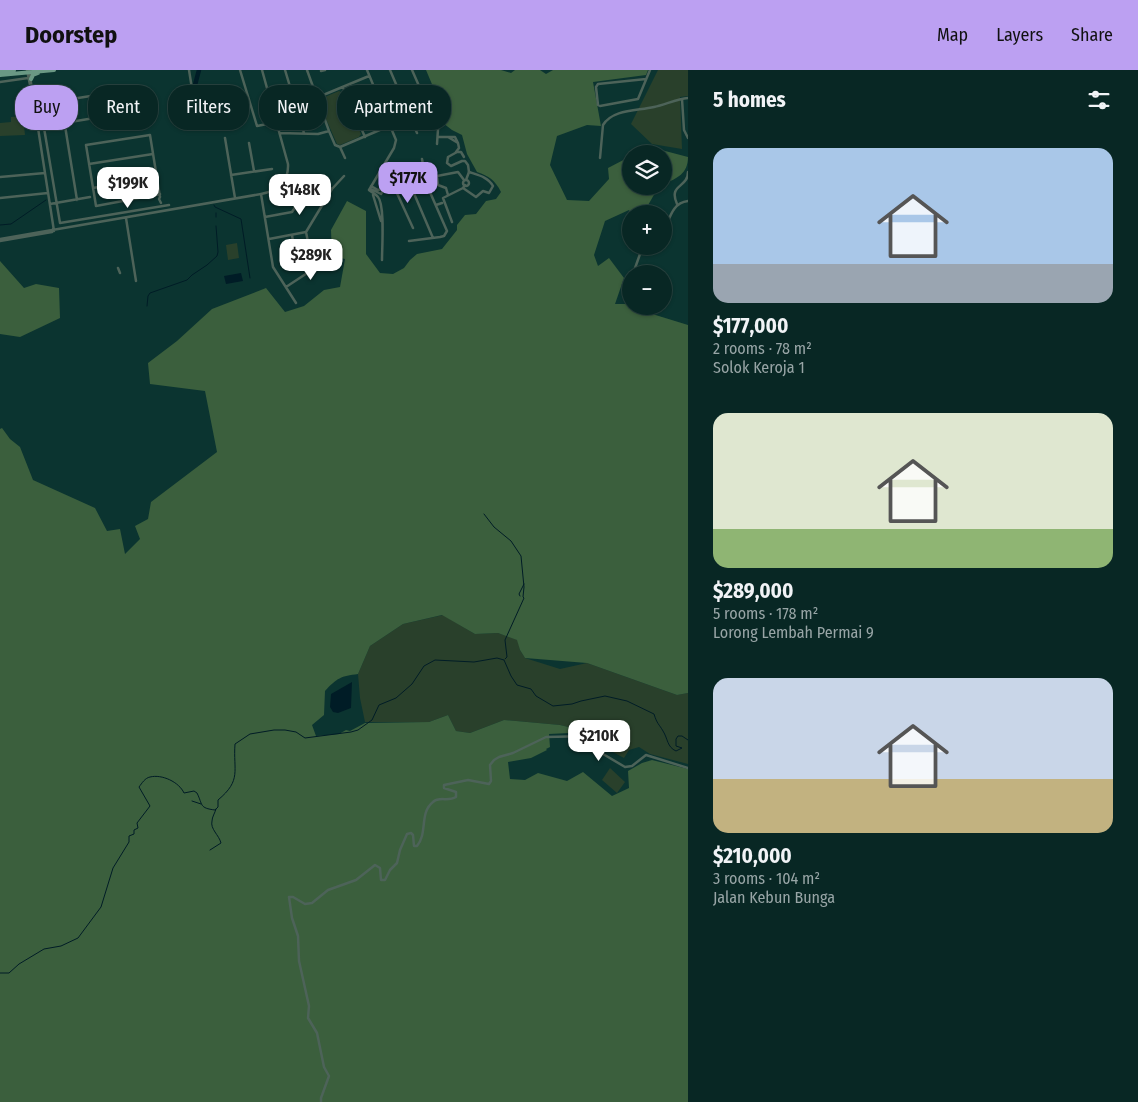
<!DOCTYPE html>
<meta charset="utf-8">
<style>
body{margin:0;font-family:"Fira Sans Condensed",sans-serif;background:#112f2c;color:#f1f3f6;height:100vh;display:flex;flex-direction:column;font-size:19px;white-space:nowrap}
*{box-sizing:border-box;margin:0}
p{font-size:16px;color:#98a5a6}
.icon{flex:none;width:28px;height:28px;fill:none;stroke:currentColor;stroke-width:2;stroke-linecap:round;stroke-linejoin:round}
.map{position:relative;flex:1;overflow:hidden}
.panel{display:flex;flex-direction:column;background:#082724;width:450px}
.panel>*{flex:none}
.hud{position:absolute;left:15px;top:15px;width:475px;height:45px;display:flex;gap:10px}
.tools{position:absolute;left:622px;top:75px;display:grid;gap:10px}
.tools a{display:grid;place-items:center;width:50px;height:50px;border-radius:50%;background:#082724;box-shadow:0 1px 4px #0004,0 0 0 1px #294441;font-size:25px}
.price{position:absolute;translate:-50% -42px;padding:0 11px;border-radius:10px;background:#fff;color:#222;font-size:16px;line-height:32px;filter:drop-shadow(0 1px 2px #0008)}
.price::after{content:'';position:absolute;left:50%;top:30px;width:15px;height:11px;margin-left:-8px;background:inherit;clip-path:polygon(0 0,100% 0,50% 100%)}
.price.current{background:#bca0f2;color:#111}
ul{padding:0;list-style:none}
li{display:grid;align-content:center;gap:10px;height:265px;padding:0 25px}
li span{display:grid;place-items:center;height:155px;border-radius:15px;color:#555}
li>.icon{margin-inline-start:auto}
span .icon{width:90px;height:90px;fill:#fffc;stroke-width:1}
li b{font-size:21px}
h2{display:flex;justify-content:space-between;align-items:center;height:60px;padding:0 25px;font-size:21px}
.tag{padding:0 18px;border-radius:20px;background:#082724;box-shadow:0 1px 4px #0004,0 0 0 1px #294441;font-size:18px;line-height:45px}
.tag.current{background:#bca0f2;color:#111}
header{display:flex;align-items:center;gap:30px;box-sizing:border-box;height:70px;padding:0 25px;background:#bca0f2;color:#111}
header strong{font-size:24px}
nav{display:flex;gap:28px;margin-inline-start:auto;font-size:18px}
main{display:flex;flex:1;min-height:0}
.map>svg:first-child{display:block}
.green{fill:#29402b}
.forest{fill:#3b5f3d}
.water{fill:#001c26}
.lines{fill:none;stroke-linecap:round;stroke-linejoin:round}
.stream{stroke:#001c26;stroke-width:1}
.river{stroke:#001c26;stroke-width:4.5}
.minor{stroke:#4d6359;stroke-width:2.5}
.major{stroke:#6a9884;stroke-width:4}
.minor-bridge{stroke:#4d6359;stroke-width:2.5}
</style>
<header>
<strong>Doorstep</strong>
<nav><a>Map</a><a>Layers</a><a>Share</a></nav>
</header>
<main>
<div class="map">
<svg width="688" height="1032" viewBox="0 0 688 1032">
<rect width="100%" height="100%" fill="#0b3430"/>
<!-- green -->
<path class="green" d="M658,0h30v26l-8,1 2,52 -30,-5 -21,-20z
M339,21l4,2 18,41 -2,3 -19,8 -3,-1 -18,-41 1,-4z
M23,46l2,19 -25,1v-13l11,-1v-5z
M237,173l2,15 -11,2 -2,-15z
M443,545l32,19 23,-1 20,7 2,10 5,8 35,11 27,-6 90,32 11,-2v71l-38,-10 -11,-7 -10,3 -5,8 -26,-14 1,-5 -2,-7 6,-6 -8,-3 -2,6 -4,3 -29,-7 -56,-5 -34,13 -14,-2 -8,-16 -19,7h-64l-5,-24 -2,-24 12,-28 33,-22z
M610,698l15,14 -8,11 -15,-13z"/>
<!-- forest -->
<path class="forest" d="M426,0h75l10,3 4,-3h25l6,4 7,-4h95l-2,5 -53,7 8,44 -14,-1 -30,11 -7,29 17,35 22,1 20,-22 -1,-11 23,-12v30h28l-16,28h-12l-2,-4 -24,11 -11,34 4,11 11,-8 15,20 -9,26h16v2h11l7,7 39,12v368l-11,2 -90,-32 -62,-5 -5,-8 -3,-10 -19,-7 -23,1 -33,-19 -39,9 -33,22 -12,28c-17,2 -21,4 -33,17l-1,24 -12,10 4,11 23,-2 7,-4 4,1 15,-8 64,-1 19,-7 8,16 14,2 34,-13 56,5 29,7 -40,2 1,13 -4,2 1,1 -16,8 -23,4 2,17 15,1 13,-7 29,8 16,-9 29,24 17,-8 -1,-17 14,-8 10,-3 36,9v333h-688v-673l2,-1 8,11 10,8 13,33 62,28 12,23 13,-2 5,25 15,-15 -5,-13 13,-7 3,-17 66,-50 -12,-61 -55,-7 -2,-21 29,-22 35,-32 54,-21 19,24 19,-6 20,-16 16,-3 5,-28 -13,-3 -1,-26 16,-29 19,10v43l14,19 13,1 11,-6 6,-8 7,-6 25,-5 15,-19v-5l8,-10 11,-1 10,-13 10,-2 5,-7c-6,-12 -12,-16 -24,-20l-10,-18 -5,-19 -10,-5 -13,-10 -5,-31z
M650,77l38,10c0,17 -11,21 -24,27v-30h-28z
M0,191l24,27 12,-4 23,4 1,30 -40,19 -20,-3z"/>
<!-- water -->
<path class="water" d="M241,203l2,8 -17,3 -2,-8z
M352,612l-1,26 -13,5 -5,-1 -3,-5 1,-13z"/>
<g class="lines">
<!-- stream -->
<path class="stream" d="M214,135l1,2 26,12 9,59
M216,147v-4
M0,155l11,-1 35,-24
M147,236l1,-10 2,-3 37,-13 5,-5 15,-10 10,-9 1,-4 -2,-26
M484,444l10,13 17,14 10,15 3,31 -1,10 1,1 -19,42 2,17 -2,2
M520,526l-1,-2 5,-10
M192,731l9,3
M210,780l11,-7c-2,-8 -11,-14 -9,-22 0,-4 3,-8 4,-12
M0,903h9l10,-9 25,-15 17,-3 17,-8 23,-31 12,-39 16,-26v-6l5,-2v-4l4,-2 -1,-5 13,-17 -11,-19c3,-4 6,-9 11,-10 12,-3 29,5 34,16l10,-2 3,2c6,12 2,15 18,17l3,-3v-7c24,-20 15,-29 17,-56l15,-10 24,-4h11l11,2 9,6 46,-6 7,-2 14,-10 7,-15 17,-7 16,-14 12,-18 11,-6 39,2 23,-4 7,2 7,16 6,9 14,4 5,7 17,10 19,-2 9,-3 24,-5 22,5 27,13c3,10 5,10 9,17 5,8 4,16 13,20l6,-3 -6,-2v-7l2,-3h4l6,4"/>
<!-- river -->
<path class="river" d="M195,15l4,-15"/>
<!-- minor -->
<path class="minor" d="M27,0l4,20
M29,0l25,161
M189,0l4,25
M240,0l17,56 20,-4
M285,0l19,63
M307,0l22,61 6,14 5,2 5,11
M367,0l29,70 -2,8 -25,42c2,2 7,4 9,7 7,8 4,50 4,63
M390,0l27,63
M412,0l26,59 -1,15
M321,1l4,-1
M646,9l-48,5 -2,3 2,18 2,1 38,-7 12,-29
M0,12l28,-4
M343,17l22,50
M316,28l53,-22
M682,29l2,31 4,8
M61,31l16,99
M40,34l20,119 109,-18
M34,35l107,-17 1,2 4,17 -3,3 -79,13
M280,63l38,1 11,-3
M438,67h17l3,6 -10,-6
M225,68l10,60
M249,73l5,28
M340,77l70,-30
M456,82l3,-4 -1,-5
M600,88l3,-33c10,-16 34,-14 51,-18 11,-2 22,-8 34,-9
M89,94l64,-10
M231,105l41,-6
M0,107l45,-4
M390,108l23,50
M463 113a3 3 0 1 1 6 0a3 3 0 1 1-6 0Z
M371,116l7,4 5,-1
M93,118l64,-12
M463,118l13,9 7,-6 6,2 4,-7c-5,-9 -15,-11 -24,-14l-3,8
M371,119l10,5 13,-22 4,-3 6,1 29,68
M160,124l-64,12 -10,-61 64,-10 10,62 -1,2 2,4
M261,124l12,73 23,36
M373,125l8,26
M448,125l-2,-7 -8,-3 -1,-9 21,-4 6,8
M0,128l48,-5
M50,134l40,-7
M677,134c-9,-20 11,-16 11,-32
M436,135l6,-2
M265,147l27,-5 21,-32h5l14,9
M126,148l10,63
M452,152l-9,-24 20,-10 2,-3
M664,161c6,-13 8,-28 24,-30
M306,162l4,20 6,14
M292,165l3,20
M0,169l261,-45c16,-3 28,-12 27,-30l-26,-94
M269,169l37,-7 26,-43 12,-13
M0,171l52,-9
M409,171l31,-4 4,-1 3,-5 -21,-48 -4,-24
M118,198l2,5
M634,201l6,-17 10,-8
M286,217l41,-27
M593,674l3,-2 1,-4 -5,-4 -2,2 -2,4 1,2 4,2 5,7 27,16 7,-1 14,-11 42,13
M321,1032v-4l8,-22 -5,-9 -7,-34 -9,-15 1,-12 -10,-45 -1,-25 -6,-18 -3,-21h4l12,7 7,-1 16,-13 28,-10 19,-15 5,3 1,12h4l5,-10 7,-7 3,-13 7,-16 4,-1 2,2 1,11h3c11,-13 2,-33 16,-44 6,-6 15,0 23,-5v-5l-12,-4v-3l24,-5 21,4 2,-3 -1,-16 4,-5 5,-3 14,-4 33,-16 44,-1"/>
<!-- major -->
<path class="major" d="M0,2l14,-2
M0,5l54,-5
M31,9l2,-4 5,-2"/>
<!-- minor-bridge -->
<path class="minor-bridge" d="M464,87l-3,-5h-4l-9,5 -1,6 4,3 11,-5h3l3,4 1,7"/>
</g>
</svg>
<div class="tools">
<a><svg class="icon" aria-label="layers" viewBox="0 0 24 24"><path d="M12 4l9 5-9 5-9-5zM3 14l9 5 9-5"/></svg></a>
<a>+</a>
<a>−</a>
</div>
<b class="price current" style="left:408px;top:134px">$177K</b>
<b class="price" style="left:128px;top:139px">$199K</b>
<b class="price" style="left:300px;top:146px">$148K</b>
<b class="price" style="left:311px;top:211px">$289K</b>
<b class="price" style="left:599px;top:692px">$210K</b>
<div class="hud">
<a class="tag current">Buy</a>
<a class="tag">Rent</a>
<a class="tag">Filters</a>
<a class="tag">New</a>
<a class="tag">Apartment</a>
</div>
</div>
<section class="panel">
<h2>5 homes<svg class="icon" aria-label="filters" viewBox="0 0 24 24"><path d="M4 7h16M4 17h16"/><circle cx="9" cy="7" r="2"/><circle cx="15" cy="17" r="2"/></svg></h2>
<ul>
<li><span style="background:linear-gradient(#a9c7e8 75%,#9aa5b1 0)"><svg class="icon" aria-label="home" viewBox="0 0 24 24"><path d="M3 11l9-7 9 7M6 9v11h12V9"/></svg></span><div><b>$177,000</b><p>2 rooms · 78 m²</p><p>Solok Keroja 1</p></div></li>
<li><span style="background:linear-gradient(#dfe7d0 75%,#8fb573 0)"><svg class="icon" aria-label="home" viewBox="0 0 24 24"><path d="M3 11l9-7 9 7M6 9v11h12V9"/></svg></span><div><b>$289,000</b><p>5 rooms · 178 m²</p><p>Lorong Lembah Permai 9</p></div></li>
<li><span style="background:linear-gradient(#c9d6e8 65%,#c2b280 0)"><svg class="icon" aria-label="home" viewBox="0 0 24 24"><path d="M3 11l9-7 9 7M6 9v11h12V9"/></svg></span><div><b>$210,000</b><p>3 rooms · 104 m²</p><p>Jalan Kebun Bunga</p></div></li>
</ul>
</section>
</main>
